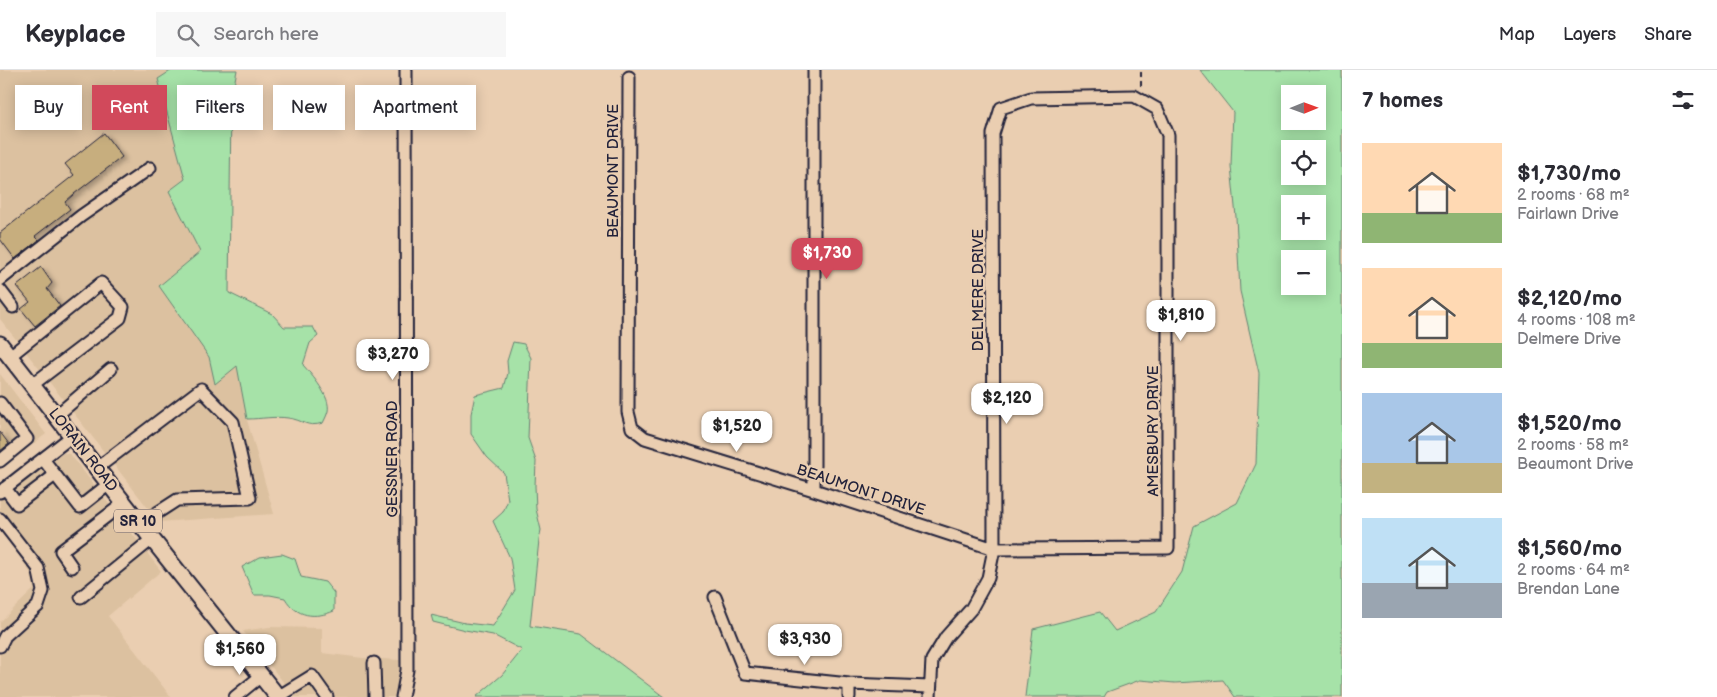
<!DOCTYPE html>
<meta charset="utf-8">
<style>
body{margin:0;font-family:"Balsamiq Sans",sans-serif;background:#f7f7f7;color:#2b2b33;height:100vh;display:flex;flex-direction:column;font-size:19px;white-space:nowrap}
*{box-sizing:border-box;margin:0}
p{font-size:16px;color:#7c7c81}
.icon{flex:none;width:28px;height:28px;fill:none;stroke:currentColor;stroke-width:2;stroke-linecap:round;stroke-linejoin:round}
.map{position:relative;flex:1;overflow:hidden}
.details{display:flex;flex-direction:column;background:#fff;width:375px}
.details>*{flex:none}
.banner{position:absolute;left:15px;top:15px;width:475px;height:45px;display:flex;gap:10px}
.needle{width:32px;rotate:89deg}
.fabs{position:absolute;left:1281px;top:15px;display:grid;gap:10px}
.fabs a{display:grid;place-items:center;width:45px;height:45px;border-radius:0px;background:#fff;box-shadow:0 2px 12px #0003;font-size:25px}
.price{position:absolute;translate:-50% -42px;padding:0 11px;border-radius:10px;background:#fff;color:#222;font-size:16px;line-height:32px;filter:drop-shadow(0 1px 2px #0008)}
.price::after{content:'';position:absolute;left:50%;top:30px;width:15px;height:11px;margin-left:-8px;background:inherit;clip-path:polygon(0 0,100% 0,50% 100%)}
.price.on{background:#d1495b;color:#fff}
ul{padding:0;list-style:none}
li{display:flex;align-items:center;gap:15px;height:125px;padding:0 20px}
li span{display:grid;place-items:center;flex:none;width:140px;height:100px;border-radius:0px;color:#555}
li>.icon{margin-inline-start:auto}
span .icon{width:60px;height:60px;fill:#fffc;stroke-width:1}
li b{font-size:21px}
h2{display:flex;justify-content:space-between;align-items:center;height:60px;padding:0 20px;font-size:21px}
.chip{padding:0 18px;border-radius:0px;background:#fff;box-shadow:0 2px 12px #0003;font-size:18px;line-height:45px}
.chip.on{background:#d1495b;color:#fff}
header{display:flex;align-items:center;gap:30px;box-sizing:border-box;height:70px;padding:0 25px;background:#fff;border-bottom:1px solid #e1e1e2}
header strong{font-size:24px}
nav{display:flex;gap:28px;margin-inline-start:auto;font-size:18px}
.search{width:350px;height:45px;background:#f7f7f7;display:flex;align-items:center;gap:12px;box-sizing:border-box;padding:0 18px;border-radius:0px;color:#7c7c81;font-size:19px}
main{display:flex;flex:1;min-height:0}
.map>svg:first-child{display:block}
.built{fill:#dcc1a0}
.green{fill:#a6e2a8;stroke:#648272;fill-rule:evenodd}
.building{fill:#c7ae7e;stroke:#22223b;filter:url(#shadow)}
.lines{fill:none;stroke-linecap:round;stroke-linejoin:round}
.minor-casing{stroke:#22223b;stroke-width:15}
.major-casing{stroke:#22223b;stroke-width:19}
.path{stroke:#22223b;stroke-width:2;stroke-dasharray:5 4;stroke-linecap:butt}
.minor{stroke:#eaceb1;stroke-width:11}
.major{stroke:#eaceb1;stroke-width:15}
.labels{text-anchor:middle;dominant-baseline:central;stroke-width:5;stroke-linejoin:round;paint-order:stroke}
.shield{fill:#eaceb1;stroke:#5e565e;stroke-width:1}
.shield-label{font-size:14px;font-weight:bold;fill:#22223b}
.street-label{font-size:15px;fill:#22223b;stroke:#eaceb1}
</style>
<header>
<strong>Keyplace</strong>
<div class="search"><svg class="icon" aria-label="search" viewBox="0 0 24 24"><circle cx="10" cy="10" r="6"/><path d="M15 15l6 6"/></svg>Search here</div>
<nav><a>Map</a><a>Layers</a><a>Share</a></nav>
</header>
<main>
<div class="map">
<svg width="1342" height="627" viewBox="0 0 1342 627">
<defs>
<filter id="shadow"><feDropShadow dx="4" dy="2.5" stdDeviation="2.5" flood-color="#0004"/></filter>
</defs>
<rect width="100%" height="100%" fill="#eaceb1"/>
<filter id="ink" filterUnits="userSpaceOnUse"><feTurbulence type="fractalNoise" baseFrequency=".02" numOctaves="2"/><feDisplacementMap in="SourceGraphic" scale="10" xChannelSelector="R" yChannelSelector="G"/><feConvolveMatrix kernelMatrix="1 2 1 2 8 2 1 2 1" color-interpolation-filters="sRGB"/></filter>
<g filter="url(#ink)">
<!-- built -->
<path class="built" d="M0,0h172l-14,9 27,100 -16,12 31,61 -41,34 50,71 6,27 22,-18 10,54 27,94 -115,8 -159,-203z
M0,304l46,60 -46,36z
M64,383l6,1 91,117 -53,45 63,81h-171v-75l34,-33 -3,-15 -31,-49v-27l46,-35z
M269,557l53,1v25l41,5 37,2 -4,37h-101l-52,-66z"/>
<!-- green -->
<path class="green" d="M172,0h65l-6,31 -2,192 43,21 12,13h29l5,9 -8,7 -7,22c9,10 28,32 25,46 -1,4 -3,8 -5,12 -17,5 -19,-3 -35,-5 -13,-2 -27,1 -41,1l-10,-53 -22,18 -6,-27 -50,-71 41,-34 -31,-61 16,-12 -27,-100z
M1200,0h142v627h-107l-12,-17 -48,3 -35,-3 -33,12 -3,5h-79l8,-68 67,-17 15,19 41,-19 26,-40 12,-46 43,-23 19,-39 3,-91 -19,-82 -4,-74 -5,-51 2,-54zM1290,24h28v27h-28zM1290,79h28v27h-28zM1290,134h28v27h-28zM1290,189h28v27h-28z
M513,272l11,2 7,14 -3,80 8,23 -1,25 1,23 5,21 -2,10 -9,86 51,8 83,63h-188l26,-22 20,-25 -29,-15 -28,-5 -32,-8 -2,-7 34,8 28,3 22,-36 -5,-32 -17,-37 10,-9 5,-12 -4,-27 -17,-16 -16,-23v-20l4,-19 29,-7 4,-15 -1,-12z
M282,484l13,5 6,18 24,5 9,11v18c-19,8 -38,6 -49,-13l-15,-3h-16l-12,-28 18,-10z"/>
<!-- building -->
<path class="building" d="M104,63l18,24 -48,37 -9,8 5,7 -35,27 4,4 -24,19 -15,-20v-6l74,-58 -9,-11z
M41,197l11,16 -5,6 13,17 -25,20 -14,-17 9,-7 -13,-16z
M0,362l9,12 -9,7z"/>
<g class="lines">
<!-- minor casing -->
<g class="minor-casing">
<path id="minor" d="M629,7l-1,335 4,16 13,10 169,52 180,59 174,-1v-413l-11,-26 -23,-13 -103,2 -30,10 -8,26 1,415 -6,29 -17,31 -25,28 -14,23 -2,37
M0,210l81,-64 69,-48
M0,220l13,17
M10,286l91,-73 22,24 -3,11 -88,67
M0,333l27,36 -27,22
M56,346l55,-47
M43,389l37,48 29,-23
M97,398l104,-79 32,33 17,76 -73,2 -37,24
M5,418l12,16 38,-29
M814,420v-420
M0,422l72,-56
M0,449l38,49 5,23 -5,15 -33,30 -5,10
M72,497l-11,-16 63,-48
M81,527l71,-58
M715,527l30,76 104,11 81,3
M374,593l1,34
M235,627l26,-21
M278,627l34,-21 15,21
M402,627l5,-27 -1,-600
M849,627v-13"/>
</g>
<!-- major casing -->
<g class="major-casing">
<path id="major" d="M0,274l152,195 126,158"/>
</g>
<!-- path -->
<path class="path" d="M1141,16v-16"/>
<!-- minor -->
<use href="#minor" class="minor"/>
<!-- major -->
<use href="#major" class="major"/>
</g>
</g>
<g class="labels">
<!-- shield labels -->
<rect class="shield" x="114" y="439.5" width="48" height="23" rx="4"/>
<g class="shield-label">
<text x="138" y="451">SR 10</text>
</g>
<!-- street labels -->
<g class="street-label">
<text transform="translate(613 101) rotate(-90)">BEAUMONT DRIVE</text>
<text transform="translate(978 220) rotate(-90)">DELMERE DRIVE</text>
<text transform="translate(1153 361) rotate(-90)">AMESBURY DRIVE</text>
<text transform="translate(83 380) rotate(52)">LORAIN ROAD</text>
<text transform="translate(392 389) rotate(-90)">GESSNER ROAD</text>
<text transform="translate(861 420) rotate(18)">BEAUMONT DRIVE</text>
</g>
</g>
</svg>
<div class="fabs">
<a><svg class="needle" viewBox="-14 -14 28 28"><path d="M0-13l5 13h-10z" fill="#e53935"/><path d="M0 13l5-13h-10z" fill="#7c7c81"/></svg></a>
<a><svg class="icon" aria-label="locate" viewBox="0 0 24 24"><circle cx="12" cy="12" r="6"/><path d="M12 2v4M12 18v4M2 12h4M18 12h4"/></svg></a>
<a>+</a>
<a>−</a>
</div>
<b class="price on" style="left:827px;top:210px">$1,730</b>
<b class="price" style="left:1181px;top:272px">$1,810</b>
<b class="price" style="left:393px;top:311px">$3,270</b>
<b class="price" style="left:1007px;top:355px">$2,120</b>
<b class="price" style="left:737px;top:383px">$1,520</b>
<b class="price" style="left:805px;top:596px">$3,930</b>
<b class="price" style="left:240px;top:606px">$1,560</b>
<div class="banner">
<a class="chip">Buy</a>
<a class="chip on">Rent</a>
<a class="chip">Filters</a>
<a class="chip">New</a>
<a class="chip">Apartment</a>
</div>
</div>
<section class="details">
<h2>7 homes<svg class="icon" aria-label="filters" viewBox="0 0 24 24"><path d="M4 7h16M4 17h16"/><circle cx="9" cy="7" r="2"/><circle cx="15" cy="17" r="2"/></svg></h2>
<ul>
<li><span style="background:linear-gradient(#ffd9b3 70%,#8fb573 0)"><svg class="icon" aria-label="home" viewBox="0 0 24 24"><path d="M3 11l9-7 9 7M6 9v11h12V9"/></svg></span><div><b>$1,730/mo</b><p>2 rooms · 68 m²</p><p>Fairlawn Drive</p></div></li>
<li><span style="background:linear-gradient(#ffd9b3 75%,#8fb573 0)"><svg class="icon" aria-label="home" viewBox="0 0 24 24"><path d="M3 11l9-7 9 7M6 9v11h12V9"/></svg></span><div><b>$2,120/mo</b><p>4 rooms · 108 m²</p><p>Delmere Drive</p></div></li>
<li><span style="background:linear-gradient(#a9c7e8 70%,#c2b280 0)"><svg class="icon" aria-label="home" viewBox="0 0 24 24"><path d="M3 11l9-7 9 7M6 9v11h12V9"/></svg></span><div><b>$1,520/mo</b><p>2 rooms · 58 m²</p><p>Beaumont Drive</p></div></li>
<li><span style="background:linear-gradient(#bfe0f5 65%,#9aa5b1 0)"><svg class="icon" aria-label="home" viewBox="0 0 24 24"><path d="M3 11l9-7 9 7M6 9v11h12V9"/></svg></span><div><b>$1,560/mo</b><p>2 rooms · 64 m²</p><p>Brendan Lane</p></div></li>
</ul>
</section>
</main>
